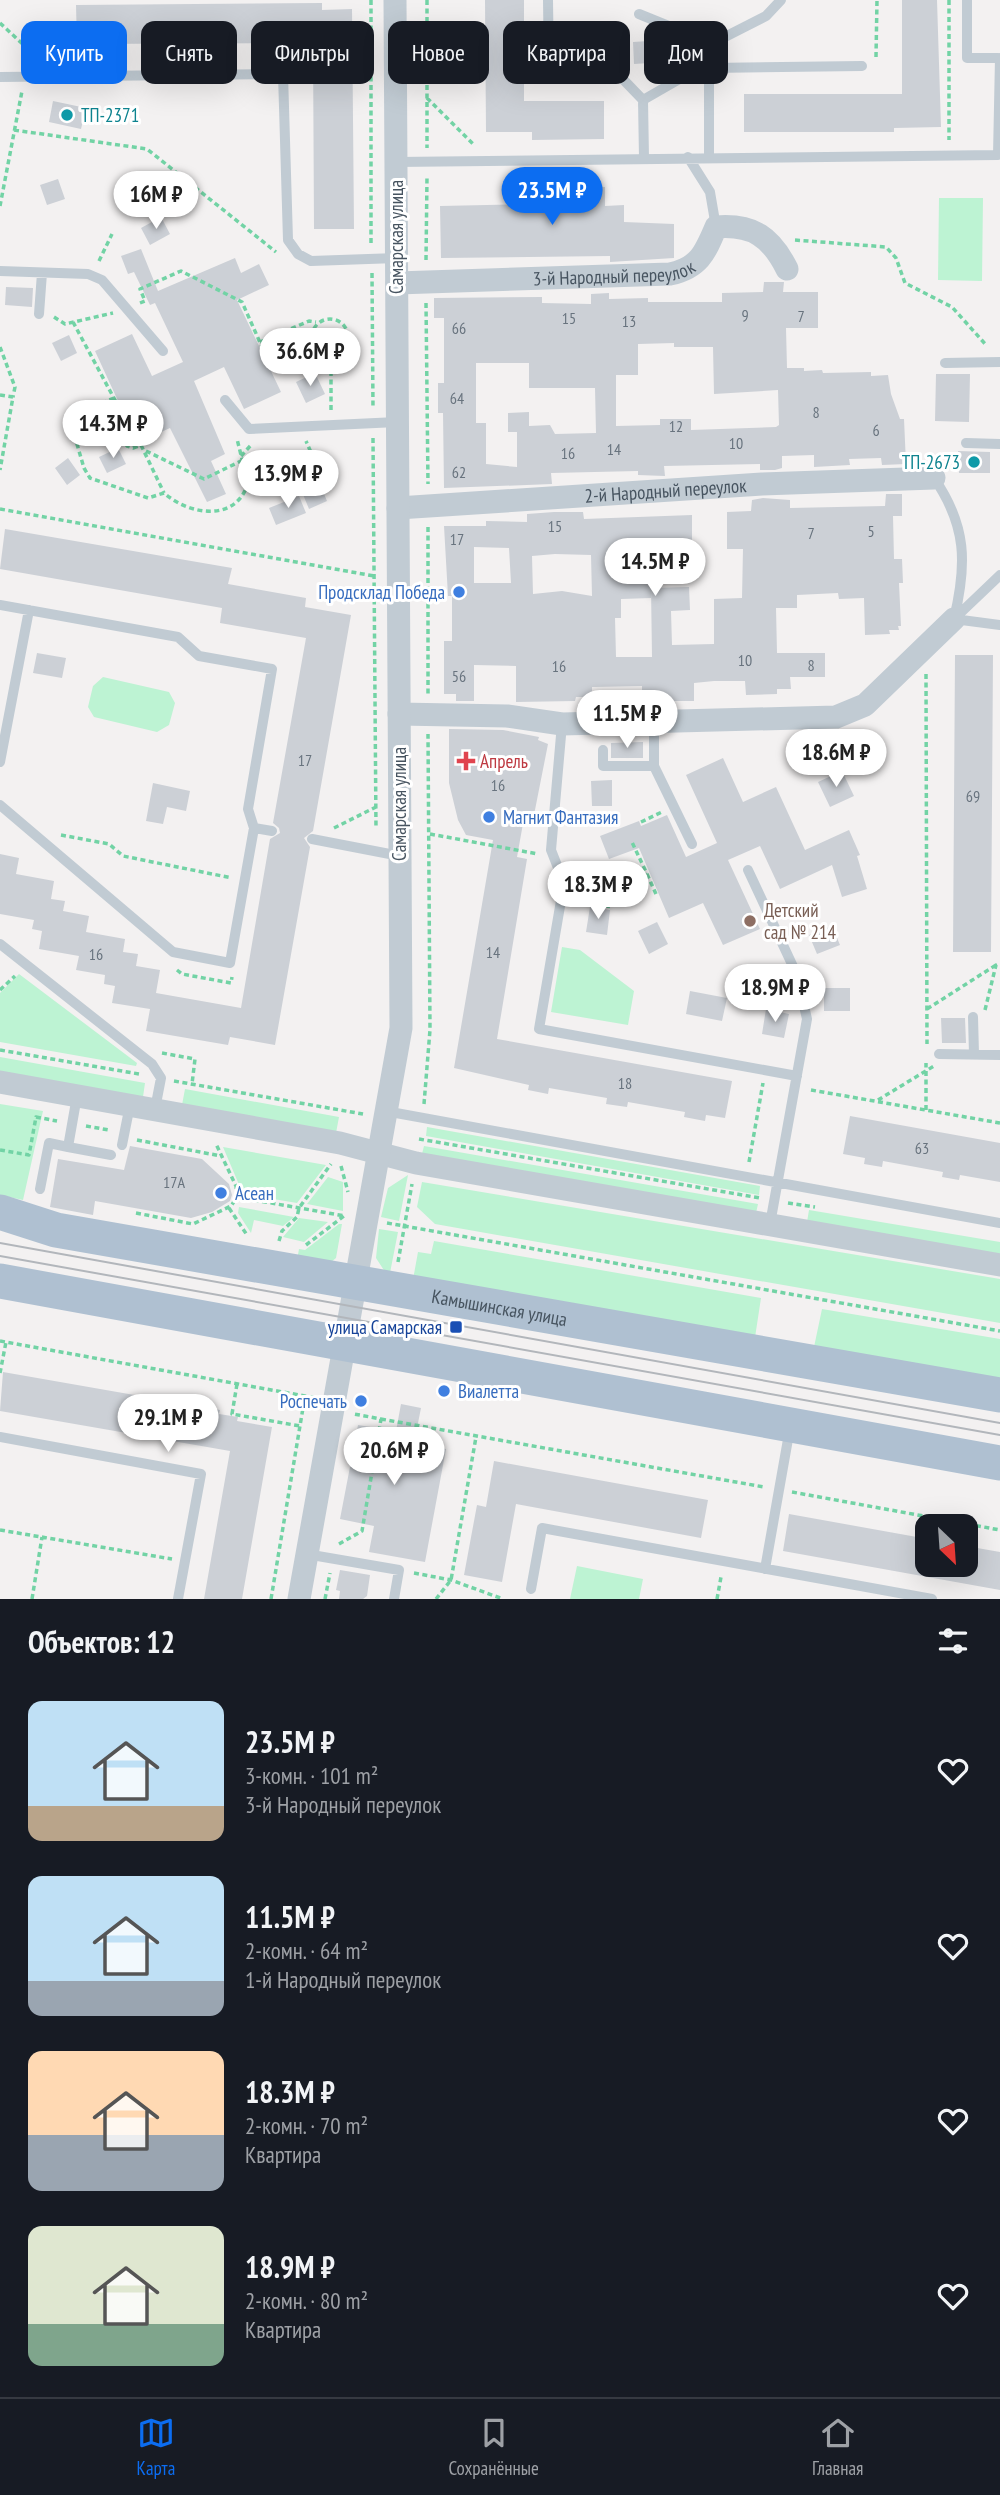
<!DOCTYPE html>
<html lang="ru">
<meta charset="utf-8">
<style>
body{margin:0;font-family:"PT Sans Narrow",sans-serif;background:#20242c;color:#f1f3f6;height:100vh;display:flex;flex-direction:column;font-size:26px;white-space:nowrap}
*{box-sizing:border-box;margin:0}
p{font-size:23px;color:#9ea1a6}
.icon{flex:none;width:38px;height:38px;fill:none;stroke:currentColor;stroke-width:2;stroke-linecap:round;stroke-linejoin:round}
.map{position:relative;height:1599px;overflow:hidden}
.panel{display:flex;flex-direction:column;background:#171b24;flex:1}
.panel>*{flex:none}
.guide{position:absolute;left:21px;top:21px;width:959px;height:63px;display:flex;gap:14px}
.needle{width:46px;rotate:155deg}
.tools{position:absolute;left:915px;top:1514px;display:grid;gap:14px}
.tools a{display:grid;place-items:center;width:63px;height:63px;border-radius:14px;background:#171b24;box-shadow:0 7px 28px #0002;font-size:35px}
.price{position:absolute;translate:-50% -60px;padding:0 16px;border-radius:24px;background:#fff;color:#222;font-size:23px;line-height:46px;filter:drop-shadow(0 2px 4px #0008)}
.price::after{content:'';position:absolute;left:50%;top:42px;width:21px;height:16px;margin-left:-10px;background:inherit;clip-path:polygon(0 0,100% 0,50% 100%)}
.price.selected{background:#0c6df1;color:#fff}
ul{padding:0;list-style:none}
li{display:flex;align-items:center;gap:21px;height:175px;padding:0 28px}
li span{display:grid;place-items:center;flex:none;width:196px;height:140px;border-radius:14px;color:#555}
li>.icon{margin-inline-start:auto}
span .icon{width:84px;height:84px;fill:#fffc;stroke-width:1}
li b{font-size:30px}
h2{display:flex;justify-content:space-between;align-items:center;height:84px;padding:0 28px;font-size:30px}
.tag{padding:0 24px;border-radius:14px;background:#171b24;box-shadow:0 7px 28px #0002;font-size:24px;line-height:63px}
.tag.selected{background:#0c6df1;color:#fff}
.tab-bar{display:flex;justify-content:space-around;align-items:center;height:98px;border-top:2px solid #363941;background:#171b24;font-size:19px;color:#9ea1a6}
.tab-bar a{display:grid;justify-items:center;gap:4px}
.tab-bar .selected{color:#0c6df1}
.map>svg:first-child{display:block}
.green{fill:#bdf3d3}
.building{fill:#ccd0d6;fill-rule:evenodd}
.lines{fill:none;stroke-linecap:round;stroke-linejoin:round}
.path{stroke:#72d3a5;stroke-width:3.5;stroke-dasharray:5 3.5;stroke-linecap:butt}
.service{stroke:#c1cbd3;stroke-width:10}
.minor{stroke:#c1cbd3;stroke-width:23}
.primary{stroke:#afc0d1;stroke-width:35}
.tram{stroke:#b2b6bb;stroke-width:2}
.culture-dot{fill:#0f9aa8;stroke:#fff;stroke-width:2.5}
.shop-dot{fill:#3f7fe0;stroke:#fff;stroke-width:2.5}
.health-dot{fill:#e0444e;stroke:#fff;stroke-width:2.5}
.education-dot{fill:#8d6e63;stroke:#fff;stroke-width:2.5}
.transit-dot{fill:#1a4fb4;stroke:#fff;stroke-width:2.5}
.labels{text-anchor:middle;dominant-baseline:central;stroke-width:6;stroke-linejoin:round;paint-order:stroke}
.number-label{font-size:16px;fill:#68737e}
.culture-label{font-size:19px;fill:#0d838f;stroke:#fff;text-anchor:start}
.street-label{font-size:19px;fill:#475460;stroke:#fff}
.shop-label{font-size:19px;fill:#366cbe;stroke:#fff;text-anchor:start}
.health-label{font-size:19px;fill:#be3a42;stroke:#fff;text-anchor:start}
.education-label{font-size:19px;fill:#785e54;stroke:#fff;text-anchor:start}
.transit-label{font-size:19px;fill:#164399;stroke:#fff;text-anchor:end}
</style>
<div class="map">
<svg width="1000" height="1599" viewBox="0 0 1000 1599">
<rect width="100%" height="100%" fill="#f3f1f1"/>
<!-- green -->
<path class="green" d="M939,198h44l-1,83 -44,-1z
M103,677l66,15 6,11 -6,22 -12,7 -63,-15 -6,-10 5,-21z
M562,947l18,3 54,41 -6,34 -77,-13z
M19,974l118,89 -1,3 -136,-24v-49z
M0,1057l145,26 -2,14 -143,-25z
M185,1089l154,28 -3,16 -154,-28z
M0,1104l43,7 -20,89 -23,-5z
M427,1127l333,59 -1,9 -333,-59z
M424,1146l334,58 -2,9 -334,-59z
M223,1147l103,18 -29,38 -54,-9z
M408,1175l-9,46 -18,-4 7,-29z
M328,1177l15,5v29l-36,-7z
M422,1182l578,97v44l-565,-99 -18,-17z
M239,1207l55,10 -11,9 -29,-6 -3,13 -13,-20z
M809,1210l191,32v12l-193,-32z
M299,1218l29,4 -24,20 -21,-5z
M339,1224h3l-6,34 -5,4 -34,-2 2,-11 6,1z
M379,1229l19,3 -9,46 -13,-20z
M434,1241l327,57 -7,46 -342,-59 6,-33 13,2z
M822,1309l178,30v42l-186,-34z
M577,1566l66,13 -4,20h-69z"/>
<!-- building -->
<path class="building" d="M485,0h39v101h80v38l-72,1v-8h-46z
M902,0h35l4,127 -47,1v4h-150v-38h158z
M322,3v7l30,-1 2,220h-40l-1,-186 -236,1 -1,-39z
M664,40l1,22 -31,2 -1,-22z
M53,101l33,7 -5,21 -32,-7z
M537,168h15v20l53,-1v19l19,-1v17l50,2v34l-64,4v-6l-169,2 -1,-52 87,-2 -1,-31z
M58,179l7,20 -18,6 -7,-20z
M161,217l9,17 -20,11 -9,-17z
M141,249l17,42 77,-33 6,15 18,-9 10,21 -32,15 44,92 -37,17 -20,-42 -30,14 31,73 -14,7 15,33 -19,8 -37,-74 -37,17 -7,-14 5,-2 -36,-78 37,-17 20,42 31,-14 -28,-59 -5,2 -16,-33 -6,2 -7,-18z
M764,282h20l-1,10h35v36h-32l1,40h17v3l18,-1 1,3 48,-1v4l17,-1 3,19 9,25h4l2,45 -24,1 -1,-7 -32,1 1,6 -36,2v-12l-32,1v12l-7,2h-15v-6l-96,2 1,10 -27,-1v-4l-87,2 1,11 -108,4 -1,-75h-5v-30h6v-65h-10v-20l108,-1v6l49,1v-10l18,-1v6l39,-1v4h74v-9l41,-1zM674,343v4h39l1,47 64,-4 1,35 -3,2 -85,3v-11h-31v6l-44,1v-51h22v-31zM476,363h53v25h66l1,45 -41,1 -5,-9 -21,1v-14l-21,1v19h9v35l-31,-3v-41h-10z
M6,287l27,1 -1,19 -27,-2z
M69,335l8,18 -16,8 -9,-18z
M315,373l10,21 -19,9 -10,-21z
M936,374h34l-1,48 -34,-1z
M118,448l8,16 -19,9 -8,-16z
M958,451l32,1v21h-31z
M68,458l12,17 -13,10 -12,-17z
M320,484l7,17 -18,8 -7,-17z
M886,494h16v22h-9l1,43h8l1,24h-4l2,43h-3l1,4h-10l1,4 -25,1 -1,-37 -25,1 -1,-6 -41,2v13h-21l1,45h48v24h-35l1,12h-14v5l-31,1 -1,-14h-31l-20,2v18h-41l-1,-8h-10v-7l-50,1v10h-16l-1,4 -59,1v-36l-42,-1v36h-18v-7h-12v-53h8v-45h-4l-4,-70h42v-5l41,1v-8l27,-2h29l1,7 108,-4v27l-41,1v55l-30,1v19h-6l1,39h36l-1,-69 38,-1 1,23 -19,1 1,34 42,-1v-45l28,-1 1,-49h-16v-37l24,-1 1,-11 11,-2 27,2v8l95,-2zM474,547l35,1 2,35h-37zM555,554l36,1 1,41 -30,-5 -29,3 -1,-38z
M299,496l7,17 -30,12 -7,-17z
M5,529l227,39 -4,16 78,14 -1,9 46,8 -38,216 -9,7 6,9 -35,198 -45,-8 -2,8 -82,-14 4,-22 -38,-6 3,-17 -11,-2 1,-9 -29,-5 3,-14 -40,-7 3,-18 -10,-2 2,-9 -34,-6v-60l19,4 -3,16 38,7 -3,18 14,2 -2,10 26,5 -3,16 39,7 -2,13 15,2 -2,12 24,4 -4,23 85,15 29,-169 10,-6 -1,-5 -6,-5 33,-185 -86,-15 2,-15 -222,-39z
M37,653l29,5 -4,20 -29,-5z
M955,655h38l-2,297h-38z
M449,729l54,1 36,7 -1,3 10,4 -15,76 -9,-2 -7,39 10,2 -30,180 235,42 -7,37 -19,-3 -1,6 -21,-4 1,-5 -57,-10 -1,5 -21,-3 1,-6 -58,-10 -1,6 -20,-4 1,-5 -75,-17 39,-228 -27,-5 -8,-15 -9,-37z
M643,742v16h-32v-15z
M723,758l20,44 33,-15 29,63 44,-20 11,25 -3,1 10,33 -25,8 -10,-32 -52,24 -20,-43 -32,14 32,69 -37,16 -20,-42 -34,15 -30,-70 -30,11 -9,-23 39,-15 2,5 26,-11 19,42 31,-14 -31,-68z
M842,771l12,25 -24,11 -12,-25z
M612,780v26h-20l-1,-25z
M153,783l37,8 -4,20 -19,-4 -4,17 -17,-3z
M590,907l20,3 -3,25 -21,-3z
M657,922l11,22 -19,10 -11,-23z
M832,926l8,19 -23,9 -8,-19z
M824,988h26v23h-26z
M690,991l37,7 -5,23 -36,-7z
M766,1009l23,5 -5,24 -22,-4z
M941,1018h24l1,25h-24z
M850,1116l150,27v39l-40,-7 -1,5 -17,-3 1,-5 -60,-11 -1,6 -18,-3 1,-6 -22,-4z
M130,1146l72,13 27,25 3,11 -2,6 -18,11 -21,6 -96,-17 -2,14 -43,-8 8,-48 66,11z
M3,1372l217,38 -1,4 19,3 -1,4 35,6 -30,172h-38l26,-148 -230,-40z
M401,1404l20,4 -7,35 32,6 -21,113 -56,-10 5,-26 -34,-7 18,-94 38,6z
M494,1461l214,39 -7,38 -185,-34 -14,78 -38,-7 13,-70 9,2z
M789,1514l139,25v25h38v-18l34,6v38l-217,-39z
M340,1570l30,5 -3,21 -4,3h-24l1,-8 -4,-1z"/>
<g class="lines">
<!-- path -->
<path class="path" d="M371,0v245
M427,0v148
M949,0v140
M0,23l42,39
M876,57l1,-57
M427,98l48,48
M14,130l133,19 129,103
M0,206l22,-115
M795,240l91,7 10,11 9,25 47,24 35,39
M426,260l1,-83
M99,261l13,-27
M372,273l1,136
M140,303l5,-2 -5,-12 41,-18 61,31 24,54
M426,303l2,181
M54,317l11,7 48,-11
M312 337a18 18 0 1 1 36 0a18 18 0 1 1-36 0Z
M73,322l43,80 -3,13 14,31 6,2 8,-3 23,48
M260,342l49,-21 7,1
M0,347l15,40 -2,10
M0,395l13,2 -13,73
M114,398l-45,19 15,51 6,10 58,20 16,-5c25,22 72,30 84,-10l-11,-44
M331,410v-54
M373,438l3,391
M146,451l58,28 39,-19
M241,456l11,-12
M305,488l18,-8 -17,-39
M0,509l374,67
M428,527v167
M926,674l1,370
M641,822l21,-10
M334,828l42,-21
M430,834l108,20
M61,835l48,9 14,12 109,22
M647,874l9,20
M579,892l21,3 47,-21 -16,-34
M608,908l3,-17
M177,970l5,4 49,9 1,-6
M0,990l15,-14
M927,1009l69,-44
M985,1010l11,-45 4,-2
M0,1050l139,24
M162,1053l33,6 -3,25
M174,1081l189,33
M811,1090l189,33
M878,1100l56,-34
M424,1104l6,-74 -2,-296
M926,1110v-47
M86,1126l23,4
M419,1139l341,59
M137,1140l84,16
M0,1150l29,5 7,-38 21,4
M749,1162l14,-79
M341,1166l7,26
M237,1197l108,19
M788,1203l27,4
M229,1208l18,27
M136,1213l57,11 38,-18 6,-9 -1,-11 -20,-42
M387,1223l613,108
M279,1241l3,-10 15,-14 2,-9 32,-44
M306,1245l38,-29
M398,1262l14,-78
M0,1341l316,57
M0,1373l6,-31
M237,1384l-5,30 68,12
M381,1419l383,68
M792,1492l208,38
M0,1530l172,29
M339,1544l23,-13 19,-112 -27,-5
M414,1573l37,7 52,19
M32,1599l10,-62
M271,1599l34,-203
M325,1599l5,-26
M436,1599l15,-19 25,-143
M717,1599l4,-22"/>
<!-- service -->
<path class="service" d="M548,0l1,72h67l27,28 1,58
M967,0v58h31
M639,14l32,13 27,18 13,-1 55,-28 15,-16
M0,77l283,-3 5,166 10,14 13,7 86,-3
M643,100l40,-23 15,-32
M709,156v-88l153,-2
M688,157l22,35 6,35
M396,162l602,-7 2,-97
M0,271l88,3 14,6 61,71
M39,314l3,-41
M945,363l55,-1
M225,400l24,29 148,-7
M966,443l34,1
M934,478c33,48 33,86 20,141l46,6
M0,605l178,32 21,19 73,13 -24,140 6,19 -24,135 -57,-11 -173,-147
M954,619l46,-44
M654,722v44l38,78
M562,724l-11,126 13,33 -25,146 258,47
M603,750v16h51
M0,762l29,-152
M254,828l18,3
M312,839l88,17
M748,870l49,105 10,44 -37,205
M0,944l152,120 9,14 -6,31
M973,1017l1,37
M939,1054l61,1
M77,1096l-9,51 43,8
M385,1111l615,112
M122,1145l8,-40
M40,1189l9,-46 19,4
M0,1437l201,37 -23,125
M306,1554l93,16 -5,29
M765,1569l25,-141
M531,1589l11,-61 390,71"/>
<!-- minor -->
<g class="minor">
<path id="s1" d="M397,283l273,-9c29,-6 35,-21 46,-47 37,-3 55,10 71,42"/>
<path id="s2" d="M398,508l364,-24 172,-6"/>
<path d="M399,714l108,2 55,8 274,-7 29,-12 89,-86"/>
<path d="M0,1082l340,61 76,20 584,102"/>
<path d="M299,1599l102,-571 -6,-1028"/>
</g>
<!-- primary -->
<g class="primary">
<path id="s3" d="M0,1212l56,18 944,165"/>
<path d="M0,1281l1000,182"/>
</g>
<!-- tram -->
<path class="tram" d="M0,1243l1000,180
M0,1256l1000,179"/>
</g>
<!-- markers -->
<g class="culture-dot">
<circle cx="67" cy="115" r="7"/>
<circle cx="974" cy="462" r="7"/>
</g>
<g class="shop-dot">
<circle cx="459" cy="592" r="7"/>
<circle cx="489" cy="817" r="7"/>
<circle cx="221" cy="1193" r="7"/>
<circle cx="444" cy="1391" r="7"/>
<circle cx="361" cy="1401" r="7"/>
</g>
<path class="health-dot" d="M462.5 750.5h7v7h7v7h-7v7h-7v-7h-7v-7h7z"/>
<circle class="education-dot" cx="750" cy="921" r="7"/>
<rect class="transit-dot" x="449" y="1320" width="14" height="14" rx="3.5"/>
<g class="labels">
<!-- number labels -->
<g class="number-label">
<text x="745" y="315">9</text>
<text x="801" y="316">7</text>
<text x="569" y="318">15</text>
<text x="629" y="321">13</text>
<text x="459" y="328">66</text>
<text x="457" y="398">64</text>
<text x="816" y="412">8</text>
<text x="676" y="426">12</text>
<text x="876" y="430">6</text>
<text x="736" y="443">10</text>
<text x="614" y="449">14</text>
<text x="568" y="453">16</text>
<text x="459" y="472">62</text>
<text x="555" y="526">15</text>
<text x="871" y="531">5</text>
<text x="811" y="533">7</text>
<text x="457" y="539">17</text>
<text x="745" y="660">10</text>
<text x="811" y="665">8</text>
<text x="559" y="666">16</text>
<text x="459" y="676">56</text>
<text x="305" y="760">17</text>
<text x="498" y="785">16</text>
<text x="973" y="796">69</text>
<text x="493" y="952">14</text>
<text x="96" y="954">16</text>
<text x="625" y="1083">18</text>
<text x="922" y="1148">63</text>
<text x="174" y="1182">17А</text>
</g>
<!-- culture labels -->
<g class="culture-label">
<text x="81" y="115">ТП-2371</text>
<text x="960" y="462" text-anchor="end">ТП-2673</text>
</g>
<!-- street labels -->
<g class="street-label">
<text transform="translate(396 237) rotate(-90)">Самарская улица</text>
<text stroke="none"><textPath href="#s1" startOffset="217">3-й Народный переулок</textPath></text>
<text stroke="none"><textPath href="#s2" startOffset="268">2-й Народный переулок</textPath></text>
<text transform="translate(399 804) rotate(-90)">Самарская улица</text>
<text stroke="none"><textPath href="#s3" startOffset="509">Камышинская улица</textPath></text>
</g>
<!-- shop labels -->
<g class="shop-label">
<text x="445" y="592" text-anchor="end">Продсклад Победа</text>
<text x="503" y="817">Магнит Фантазия</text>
<text x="235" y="1193">Асеан</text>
<text x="458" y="1391">Виалетта</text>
<text x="347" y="1401" text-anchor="end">Роспечать</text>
</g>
<!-- health labels -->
<g class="health-label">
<text x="480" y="761">Апрель</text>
</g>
<!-- education labels -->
<g class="education-label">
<text x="764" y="910">Детский<tspan x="764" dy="22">сад № 214</tspan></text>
</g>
<!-- transit labels -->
<g class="transit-label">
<text x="442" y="1327">улица Самарская</text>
</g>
</g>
</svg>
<div class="tools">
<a><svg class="needle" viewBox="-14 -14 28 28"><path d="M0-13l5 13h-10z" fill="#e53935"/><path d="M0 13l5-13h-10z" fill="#9ea1a6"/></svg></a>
</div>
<b class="price selected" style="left:552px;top:227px">23.5M ₽</b>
<b class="price" style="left:156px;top:231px">16M ₽</b>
<b class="price" style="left:310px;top:388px">36.6M ₽</b>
<b class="price" style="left:113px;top:460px">14.3M ₽</b>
<b class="price" style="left:288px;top:510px">13.9M ₽</b>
<b class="price" style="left:655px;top:598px">14.5M ₽</b>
<b class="price" style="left:627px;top:750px">11.5M ₽</b>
<b class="price" style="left:836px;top:789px">18.6M ₽</b>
<b class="price" style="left:598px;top:921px">18.3M ₽</b>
<b class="price" style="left:775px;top:1024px">18.9M ₽</b>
<b class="price" style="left:168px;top:1454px">29.1M ₽</b>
<b class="price" style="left:394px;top:1487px">20.6M ₽</b>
<div class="guide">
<a class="tag selected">Купить</a>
<a class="tag">Снять</a>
<a class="tag">Фильтры</a>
<a class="tag">Новое</a>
<a class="tag">Квартира</a>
<a class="tag">Дом</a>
</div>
</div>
<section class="panel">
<h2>Объектов: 12<svg class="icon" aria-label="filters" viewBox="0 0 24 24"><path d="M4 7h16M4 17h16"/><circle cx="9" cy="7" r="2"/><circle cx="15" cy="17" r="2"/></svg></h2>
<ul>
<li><span style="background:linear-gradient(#bfe0f5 75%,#b9a48a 0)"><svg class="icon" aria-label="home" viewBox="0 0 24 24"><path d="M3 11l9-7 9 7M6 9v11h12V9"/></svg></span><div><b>23.5M ₽</b><p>3-комн. · 101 m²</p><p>3-й Народный переулок</p></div><svg class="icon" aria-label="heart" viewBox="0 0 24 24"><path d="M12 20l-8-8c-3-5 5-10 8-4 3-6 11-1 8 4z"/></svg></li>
<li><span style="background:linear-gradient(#bfe0f5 75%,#9aa5b1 0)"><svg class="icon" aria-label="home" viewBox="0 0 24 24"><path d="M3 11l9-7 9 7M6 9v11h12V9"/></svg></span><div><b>11.5M ₽</b><p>2-комн. · 64 m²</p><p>1-й Народный переулок</p></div><svg class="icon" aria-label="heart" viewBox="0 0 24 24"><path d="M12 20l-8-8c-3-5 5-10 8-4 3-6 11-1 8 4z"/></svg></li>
<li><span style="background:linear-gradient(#ffd9b3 60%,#9aa5b1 0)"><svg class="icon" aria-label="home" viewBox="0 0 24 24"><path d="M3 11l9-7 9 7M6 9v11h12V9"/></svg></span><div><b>18.3M ₽</b><p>2-комн. · 70 m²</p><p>Квартира</p></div><svg class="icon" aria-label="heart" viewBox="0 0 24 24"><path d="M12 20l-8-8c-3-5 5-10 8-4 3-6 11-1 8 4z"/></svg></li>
<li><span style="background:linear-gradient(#dfe7d0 70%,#7fa58c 0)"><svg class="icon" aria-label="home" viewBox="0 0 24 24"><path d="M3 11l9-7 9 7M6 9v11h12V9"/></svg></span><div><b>18.9M ₽</b><p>2-комн. · 80 m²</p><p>Квартира</p></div><svg class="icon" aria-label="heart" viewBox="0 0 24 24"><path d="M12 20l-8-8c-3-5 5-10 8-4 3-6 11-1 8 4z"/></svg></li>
</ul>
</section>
<nav class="tab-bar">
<a class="selected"><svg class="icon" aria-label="map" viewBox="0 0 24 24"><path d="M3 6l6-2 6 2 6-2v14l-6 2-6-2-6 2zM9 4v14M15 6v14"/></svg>Карта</a>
<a><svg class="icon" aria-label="saved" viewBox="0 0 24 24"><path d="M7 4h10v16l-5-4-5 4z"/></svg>Сохранённые</a>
<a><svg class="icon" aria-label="home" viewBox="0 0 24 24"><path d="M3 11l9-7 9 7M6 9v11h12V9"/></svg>Главная</a>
</nav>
